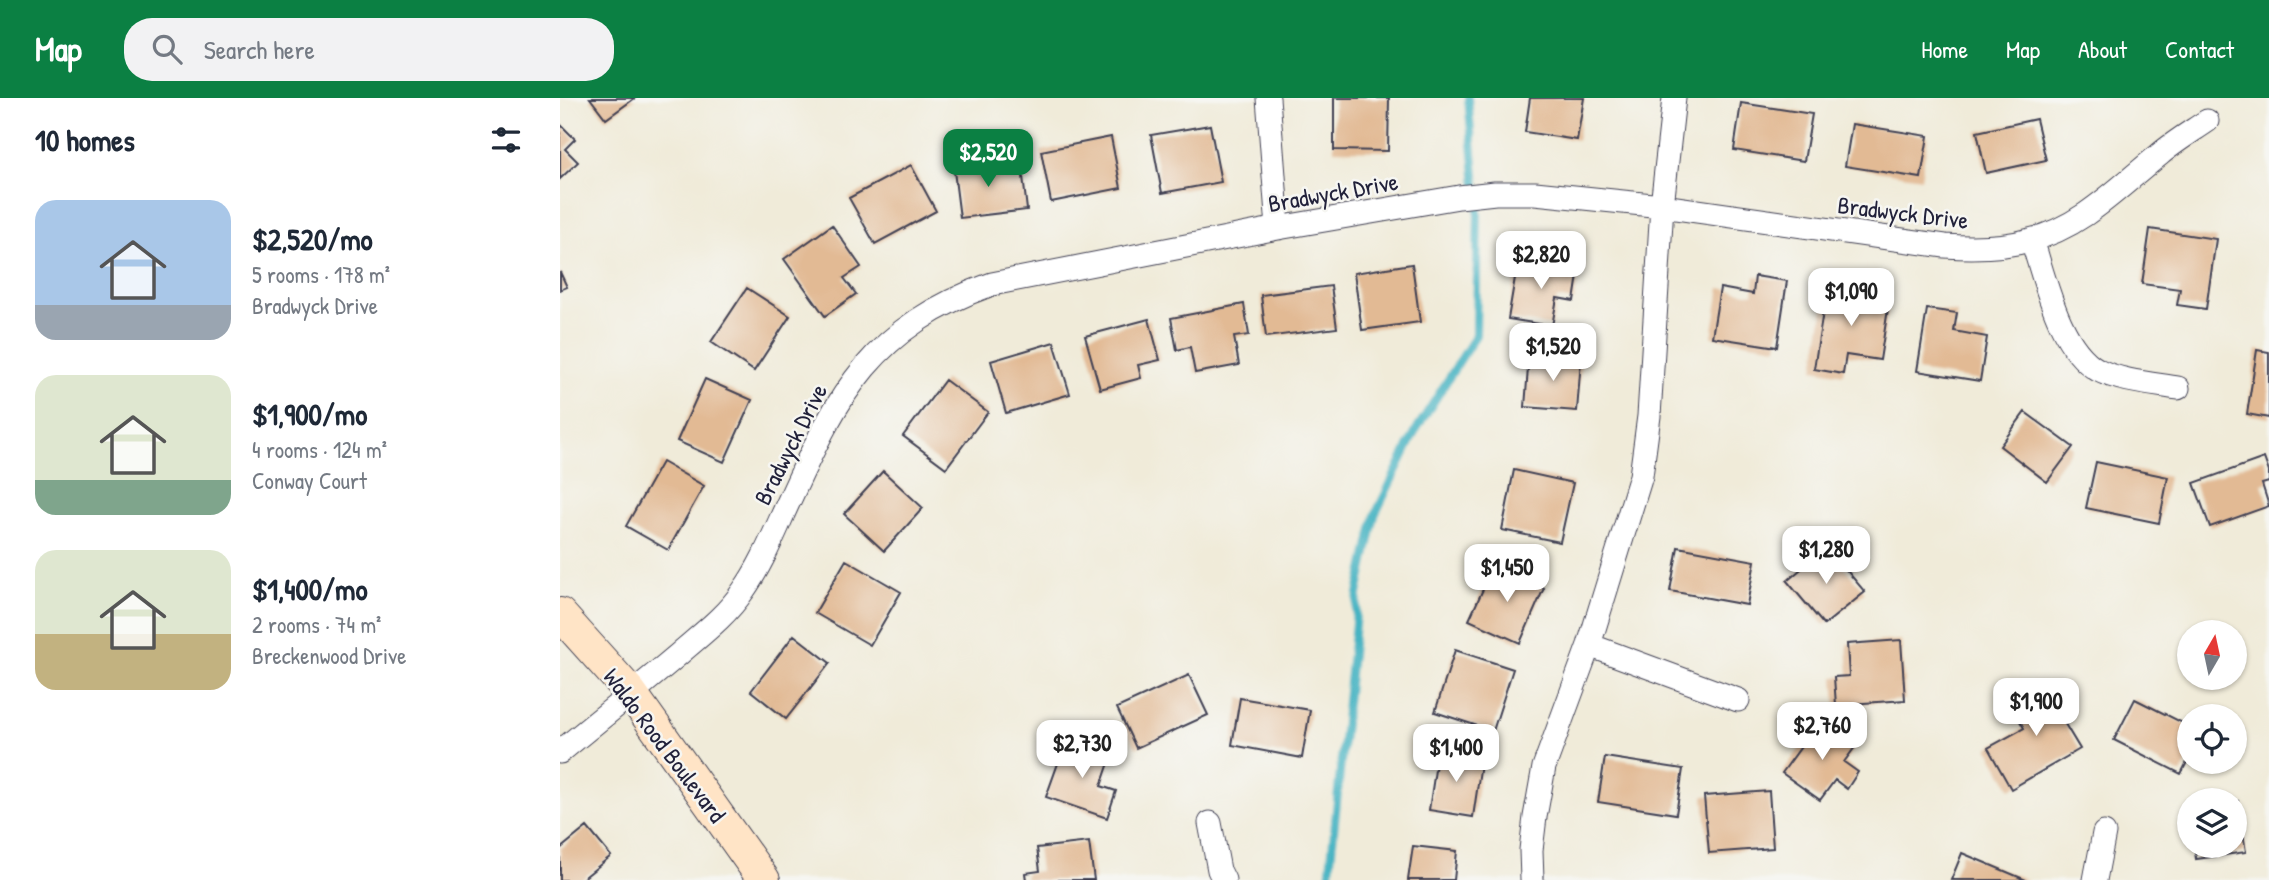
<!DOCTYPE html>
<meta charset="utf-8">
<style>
body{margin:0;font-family:"Patrick Hand",sans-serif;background:#f2f2f3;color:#1f2937;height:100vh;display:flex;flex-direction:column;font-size:26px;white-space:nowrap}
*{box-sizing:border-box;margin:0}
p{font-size:23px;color:#747a83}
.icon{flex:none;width:38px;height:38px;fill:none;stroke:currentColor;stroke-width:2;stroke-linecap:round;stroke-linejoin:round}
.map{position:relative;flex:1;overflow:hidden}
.details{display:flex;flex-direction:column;background:#fff;width:560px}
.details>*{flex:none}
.needle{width:46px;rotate:9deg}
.controls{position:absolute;left:1617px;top:522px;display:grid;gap:14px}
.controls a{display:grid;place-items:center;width:70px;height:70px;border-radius:50%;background:#fff;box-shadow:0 2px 5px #0004;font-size:35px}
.price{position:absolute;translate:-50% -60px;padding:0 16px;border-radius:14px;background:#fff;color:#222;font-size:23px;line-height:46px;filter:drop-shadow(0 2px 4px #0008)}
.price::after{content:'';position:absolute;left:50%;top:42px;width:21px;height:16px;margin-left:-10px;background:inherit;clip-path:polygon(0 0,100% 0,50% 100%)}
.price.current{background:#0b8043;color:#fff}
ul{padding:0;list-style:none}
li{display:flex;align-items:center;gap:21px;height:175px;padding:0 35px}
li span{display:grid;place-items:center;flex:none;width:196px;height:140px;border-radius:21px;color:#555}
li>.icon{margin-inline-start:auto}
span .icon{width:84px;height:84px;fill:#fffc;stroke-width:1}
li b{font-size:30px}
h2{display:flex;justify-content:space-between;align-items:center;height:84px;padding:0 35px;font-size:30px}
header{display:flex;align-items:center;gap:42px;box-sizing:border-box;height:98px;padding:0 35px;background:#0b8043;color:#fff}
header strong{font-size:33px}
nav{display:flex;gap:38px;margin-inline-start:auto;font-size:24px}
.search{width:490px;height:63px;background:#f2f2f3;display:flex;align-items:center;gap:18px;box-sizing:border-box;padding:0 24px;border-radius:28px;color:#747a83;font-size:26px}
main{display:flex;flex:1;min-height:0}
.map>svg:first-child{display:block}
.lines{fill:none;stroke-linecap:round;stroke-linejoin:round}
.stream{stroke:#47b4c3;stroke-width:8}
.building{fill:#e2ba94}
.street-casing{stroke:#414053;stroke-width:25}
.secondary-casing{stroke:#414053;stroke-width:34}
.street{stroke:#fff;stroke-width:23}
.secondary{stroke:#ffe4c6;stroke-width:32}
.labels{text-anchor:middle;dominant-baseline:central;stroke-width:5;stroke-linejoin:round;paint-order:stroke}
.street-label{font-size:24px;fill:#22223b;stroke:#f6f6f2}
</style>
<header>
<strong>Map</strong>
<div class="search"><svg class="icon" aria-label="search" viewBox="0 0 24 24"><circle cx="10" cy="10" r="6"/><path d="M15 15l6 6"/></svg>Search here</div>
<nav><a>Home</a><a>Map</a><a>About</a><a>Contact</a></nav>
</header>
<main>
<section class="details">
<h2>10 homes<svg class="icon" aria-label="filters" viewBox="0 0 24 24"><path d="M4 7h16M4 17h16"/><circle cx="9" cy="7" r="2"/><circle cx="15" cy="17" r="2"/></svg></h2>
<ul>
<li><span style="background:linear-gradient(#a9c7e8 75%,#9aa5b1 0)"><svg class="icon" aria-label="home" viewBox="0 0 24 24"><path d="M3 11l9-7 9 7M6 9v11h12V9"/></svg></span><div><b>$2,520/mo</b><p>5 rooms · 178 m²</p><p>Bradwyck Drive</p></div></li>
<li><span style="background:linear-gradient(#dfe7d0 75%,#7fa58c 0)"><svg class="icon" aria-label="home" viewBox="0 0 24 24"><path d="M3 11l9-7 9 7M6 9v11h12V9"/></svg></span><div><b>$1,900/mo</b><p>4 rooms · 124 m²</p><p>Conway Court</p></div></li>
<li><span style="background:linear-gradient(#dfe7d0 60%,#c2b280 0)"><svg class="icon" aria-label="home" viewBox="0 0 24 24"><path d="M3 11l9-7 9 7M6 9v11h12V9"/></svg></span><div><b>$1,400/mo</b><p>2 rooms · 74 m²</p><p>Breckenwood Drive</p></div></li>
</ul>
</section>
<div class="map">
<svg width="1709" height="782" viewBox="0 0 1709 782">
<rect width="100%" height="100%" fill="#f6f6f2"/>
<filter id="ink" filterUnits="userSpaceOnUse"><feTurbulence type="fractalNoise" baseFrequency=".0143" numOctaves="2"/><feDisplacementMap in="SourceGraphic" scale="14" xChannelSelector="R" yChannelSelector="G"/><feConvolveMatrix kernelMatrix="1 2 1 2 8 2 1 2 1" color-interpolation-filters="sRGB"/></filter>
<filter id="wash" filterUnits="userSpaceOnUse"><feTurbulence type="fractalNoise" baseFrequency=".00686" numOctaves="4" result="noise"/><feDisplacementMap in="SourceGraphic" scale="28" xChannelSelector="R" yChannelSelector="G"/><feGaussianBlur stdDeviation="1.57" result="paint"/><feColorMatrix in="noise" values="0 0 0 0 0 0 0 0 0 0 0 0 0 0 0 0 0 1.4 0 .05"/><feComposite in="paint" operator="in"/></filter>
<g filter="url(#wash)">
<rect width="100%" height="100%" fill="#f0ebd9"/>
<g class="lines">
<!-- stream -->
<path class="stream" d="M769,782l29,-286 17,-79 41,-85 60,-95 2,-127 -10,-110"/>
</g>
<g id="blocks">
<!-- building -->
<path class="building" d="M30,0h45l-29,21z
M774,0h55l-1,53 -54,-1z
M970,0h54l-7,42 -52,-8z
M1181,5l71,11 -8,47 -70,-11z
M1476,21l10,41 -60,13 -9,-41z
M0,26l15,15 -10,10 13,13 -18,17z
M1292,26l76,12 -7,42 -76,-12z
M650,27l11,57 -59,11 -11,-58z
M551,39l10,51 -70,14 -10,-51z
M434,60l2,13 26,-3 5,42 -67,8 -7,-55z
M351,67l25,46 -61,33 -26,-46z
M272,127l29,42 -17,11 12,16 -31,22 -41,-57z
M1590,131l66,10 -10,70 -29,-4 3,-16 -38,-5z
M958,162l61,9 -5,32 -17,-3 -5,28 -44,-7z
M852,166l8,58 -58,8 -8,-57z
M0,174l7,15 -7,3z
M1195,178l32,5 -10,66 -65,-10 8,-49 33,6z
M771,188l6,42 -71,9 -5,-42z
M1267,188l63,10 -10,64 -34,-5 -3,19 -29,-5z
M187,190l43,28 -36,55 -43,-29z
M684,206l5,31 -15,2 5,28 -44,8 -5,-26 -13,3 -6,-32z
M1367,211l30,4 -3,18 33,6 -7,44 -63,-10z
M589,221l11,41 -22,5 3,13 -41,11 -15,-53z
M494,244l16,52 -64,19 -15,-52z
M1697,252l12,2v66l-22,-4z
M969,257l52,5 -4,51 -52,-4z
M145,281l47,21 -28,62 -47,-21z
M385,282l43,32 -42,56 -43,-32z
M1465,314l48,35 -26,35 -47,-36z
M1704,360l5,14v10l-7,2 7,22 -59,21 -16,-44z
M102,364l42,24 -36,64 -42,-24z
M1536,364l72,15 -9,46 -73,-15z
M954,372l59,13 -13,59 -58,-12z
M323,373l40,37 -39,43 -40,-37z
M1118,449l77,14 -8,44 -77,-14z
M1267,449l38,45 -41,33 -37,-44z
M286,462l55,32 -31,53 -55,-32z
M934,467l50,23 -24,55 -51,-23z
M234,537l36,28 -44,56 -35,-28z
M1341,542l4,60 -69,5 -2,-28 15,-1 -2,-32z
M895,552l58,19 -20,62 -58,-19z
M629,577l19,40 -72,33 -19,-40z
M1497,585l17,29 -12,7 18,30 -69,40 -23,-41 36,-20 -11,-19z
M680,600l70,12 -8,48 -70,-13z
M1575,601l54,27v32l-8,16 -67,-34z
M1259,624l36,25 -11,15 14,10 -11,17 -12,-9 -15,20 -38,-27z
M506,643l45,16 -10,29 15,5 -9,27 -61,-21z
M878,652l44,7 -9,60 -44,-7z
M1045,659l78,12 -7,45 -78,-12z
M1209,693l4,57 -64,5 -5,-57z
M1678,703l8,51 -50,7 -2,-14h41v-43z
M27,729l24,29 -30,24h-21v-31z
M529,744l5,38h-68l-1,-7 15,-2 -3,-23z
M853,748l44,5 -3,29h-46z
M1402,755l64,27h-75z"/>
</g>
</g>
<g filter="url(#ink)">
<use href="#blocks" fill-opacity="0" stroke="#414053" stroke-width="2"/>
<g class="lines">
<!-- street casing -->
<g class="street-casing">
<path id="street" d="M708,0l10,130
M1472,142c13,39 27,108 66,130 21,11 56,14 80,18
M1029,547l149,55
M0,654c40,-33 80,-65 119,-98 23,-20 47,-38 64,-63 20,-28 32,-60 46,-90 50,-110 84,-174 203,-217l286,-56 181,-31 36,-4h40l127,13 283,40c29,2 57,2 85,-6 52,-13 89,-53 129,-85 15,-13 32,-23 48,-34
M650,725l9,47 5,10
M972,782l-1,-30 4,-33 9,-50 45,-122 52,-169 8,-60 13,-210 12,-108
M1535,782l9,-47"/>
</g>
<!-- secondary casing -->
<g class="secondary-casing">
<path id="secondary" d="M0,516l71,79 133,187"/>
</g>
<!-- street -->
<use href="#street" class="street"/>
<!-- secondary -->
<use href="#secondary" class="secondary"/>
</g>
</g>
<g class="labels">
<!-- street labels -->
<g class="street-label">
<text transform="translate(773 94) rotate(-10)">Bradwyck Drive</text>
<text transform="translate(1343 114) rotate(7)">Bradwyck Drive</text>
<text transform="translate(230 346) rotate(-63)">Bradwyck Drive</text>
<text transform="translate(105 647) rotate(53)">Waldo Rood Boulevard</text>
</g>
</g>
</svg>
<div class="controls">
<a><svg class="needle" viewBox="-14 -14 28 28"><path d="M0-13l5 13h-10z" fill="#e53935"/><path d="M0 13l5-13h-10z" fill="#747a83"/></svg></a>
<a><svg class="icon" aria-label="locate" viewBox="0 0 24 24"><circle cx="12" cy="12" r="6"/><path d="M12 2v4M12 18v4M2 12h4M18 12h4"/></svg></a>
<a><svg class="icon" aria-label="layers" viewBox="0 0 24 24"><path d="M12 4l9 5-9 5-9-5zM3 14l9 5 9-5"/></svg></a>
</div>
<b class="price current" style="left:428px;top:91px">$2,520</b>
<b class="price" style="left:981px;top:193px">$2,820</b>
<b class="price" style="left:1291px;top:230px">$1,090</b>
<b class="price" style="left:993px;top:285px">$1,520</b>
<b class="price" style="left:1266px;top:488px">$1,280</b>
<b class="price" style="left:947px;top:506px">$1,450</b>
<b class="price" style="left:1476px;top:640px">$1,900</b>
<b class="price" style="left:1262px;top:664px">$2,760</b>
<b class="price" style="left:522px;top:682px">$2,730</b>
<b class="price" style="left:896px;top:686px">$1,400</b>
</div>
</main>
